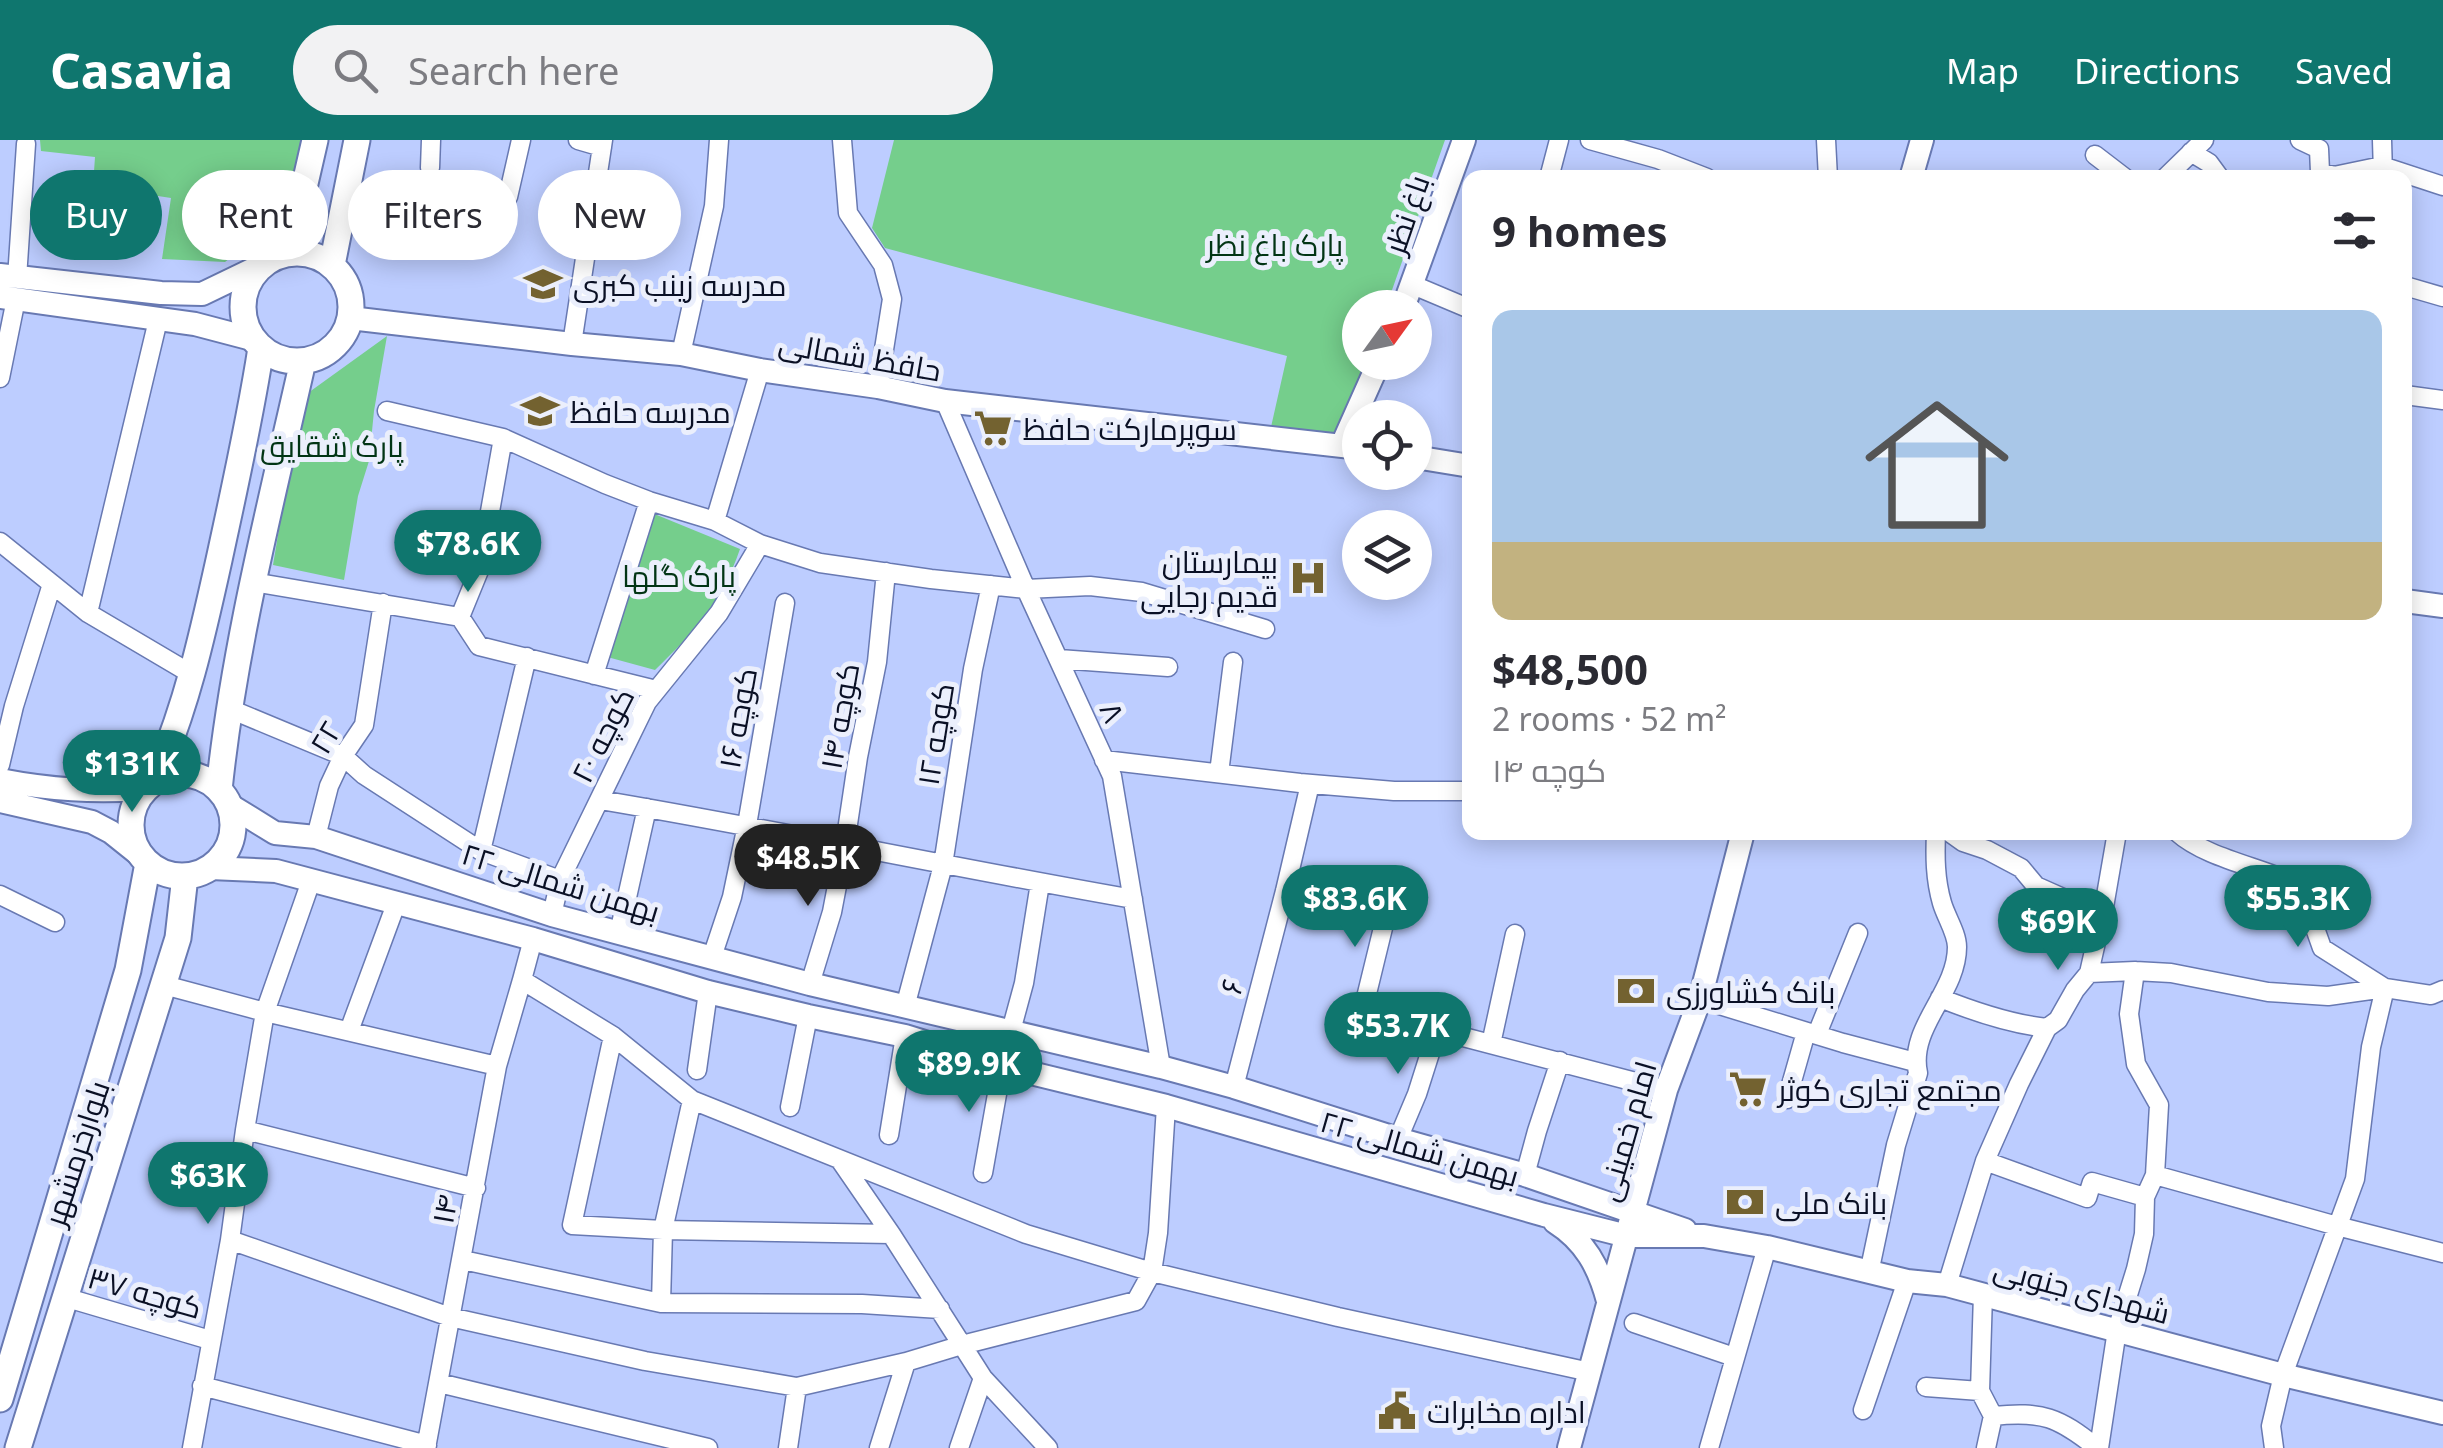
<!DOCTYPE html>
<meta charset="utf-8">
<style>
body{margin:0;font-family:"Noto Sans",Cairo,sans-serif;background:#f2f2f3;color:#2b2b33;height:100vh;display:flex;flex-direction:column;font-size:38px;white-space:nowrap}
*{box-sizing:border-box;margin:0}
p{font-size:32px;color:#7c7c81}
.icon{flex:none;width:55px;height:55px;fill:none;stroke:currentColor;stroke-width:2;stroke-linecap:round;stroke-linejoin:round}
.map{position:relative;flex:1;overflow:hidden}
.details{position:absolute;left:1462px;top:30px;width:950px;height:670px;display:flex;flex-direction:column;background:#fff;border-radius:20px;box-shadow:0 5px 25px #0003}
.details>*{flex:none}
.top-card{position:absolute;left:30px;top:30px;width:950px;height:90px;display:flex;gap:20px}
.needle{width:65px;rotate:57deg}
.fabs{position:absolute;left:1342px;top:150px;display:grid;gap:20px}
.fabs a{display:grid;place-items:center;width:90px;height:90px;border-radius:50%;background:#fff;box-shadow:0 5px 25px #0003;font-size:50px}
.price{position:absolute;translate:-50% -85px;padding:0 22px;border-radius:35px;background:#0f766e;color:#fff;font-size:32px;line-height:65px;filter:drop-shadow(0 2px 5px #0008)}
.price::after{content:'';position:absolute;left:50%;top:60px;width:30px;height:22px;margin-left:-15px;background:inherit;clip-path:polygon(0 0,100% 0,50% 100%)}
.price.on{background:#222;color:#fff}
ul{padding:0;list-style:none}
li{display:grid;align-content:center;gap:20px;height:530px;padding:0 30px}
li+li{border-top:2px solid #e1e1e2}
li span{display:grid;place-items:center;height:310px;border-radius:20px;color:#555}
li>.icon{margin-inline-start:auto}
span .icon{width:180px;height:180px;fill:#fffc;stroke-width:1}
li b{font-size:42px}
h2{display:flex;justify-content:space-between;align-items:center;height:120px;padding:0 30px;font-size:42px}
.tag{padding:0 35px;border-radius:45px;background:#fff;box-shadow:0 5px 25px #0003;font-size:35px;line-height:90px}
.tag.on{background:#0f766e;color:#fff}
header{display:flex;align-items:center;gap:60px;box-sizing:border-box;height:140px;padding:0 50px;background:#0f766e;color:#fff}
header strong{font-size:48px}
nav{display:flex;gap:55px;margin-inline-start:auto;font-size:35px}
.search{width:700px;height:90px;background:#f2f2f3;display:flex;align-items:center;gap:25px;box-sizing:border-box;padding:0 35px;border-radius:55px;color:#7c7c81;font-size:38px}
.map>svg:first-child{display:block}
.green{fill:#75ce8c}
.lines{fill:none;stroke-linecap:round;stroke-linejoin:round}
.street-casing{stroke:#6879b2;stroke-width:21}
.secondary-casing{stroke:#6879b2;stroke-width:26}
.primary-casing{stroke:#6879b2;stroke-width:29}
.street{stroke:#fff;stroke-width:18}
.secondary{stroke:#fff;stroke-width:22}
.primary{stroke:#fff;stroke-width:25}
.labels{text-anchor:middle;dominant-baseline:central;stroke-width:10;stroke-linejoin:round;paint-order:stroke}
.street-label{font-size:30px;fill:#0a1025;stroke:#ebeffc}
.park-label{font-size:30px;fill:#023515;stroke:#ebeffc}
.poi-label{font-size:30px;fill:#0a1025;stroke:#ebeffc;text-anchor:start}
</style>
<header>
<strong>Casavia</strong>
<div class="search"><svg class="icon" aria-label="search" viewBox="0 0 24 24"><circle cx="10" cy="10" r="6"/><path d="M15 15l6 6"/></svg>Search here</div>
<nav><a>Map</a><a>Directions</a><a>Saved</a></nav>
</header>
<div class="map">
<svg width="2443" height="1308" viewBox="0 0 2443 1308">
<rect width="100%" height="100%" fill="#bdcdff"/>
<!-- green -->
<path class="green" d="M40,0h263l-13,53 -28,41 -37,28 -63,-3 9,-61 -78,-12 2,-29 -54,-6z
M894,0h551l-59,167 -26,1v54l7,1 -26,75 -70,-11 16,-71 -402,-108 -13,-20z
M387,196l-13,75 -5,50 -11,35 -14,84 -71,-15 28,-167z
M652,373l88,36c-19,55 -44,81 -85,121l-55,-15z"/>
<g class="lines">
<!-- street casing -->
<g class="street-casing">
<path id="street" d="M578,0l24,7
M842,0l6,73 35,52 9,34 -14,88
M1590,0l68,19 49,19
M1826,0l2,38
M2300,0l19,9 1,23 14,4 48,-10 61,20
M2382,0l1,34
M2191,12l18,11 11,15
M2095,15l30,23
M430,28l1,-28
M1549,38l10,-38
M2165,38l39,-38
M508,57l13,-57
M17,138l9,-134
M1413,145l57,24
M2405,146l38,11
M572,204l31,-204
M681,214l33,-148 5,-66
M0,238l16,-79
M2405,255l38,5
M945,261l81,188 86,187 49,291
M387,271l116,27 102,46 44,17 66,20 45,23 60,19 111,16 95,10 64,-3 52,6 123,37
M715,381l45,-151
M0,402l88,71 105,62
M253,442l207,35 19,29 177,44
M88,473l70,-293
M460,477l20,-49 23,-130
M1059,519l109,8
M594,535l55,-174
M230,569l113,47 21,19 117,76 79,29
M1104,620l196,23 94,8h76
M0,625l14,-59 38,-122
M1219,633l14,-111
M600,660c178,30 355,68 533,99
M1949,692l14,10 24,8 34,18 15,18 27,12 4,11 12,6 25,-8
M2177,692c30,27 85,35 123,54l22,62 63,40 46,7 12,-5
M316,697l13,-51 14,-30 21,-31 19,-122
M481,711l46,-194
M0,755l55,27
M1391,755l-29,119 90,20 214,56
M552,775l8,-35 87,-178 72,-89 41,-69
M619,793l28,-125
M533,799l-11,41 91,56 79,64 334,134 126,38 186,45 252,55
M712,817l20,-60 15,-72 38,-222
M2089,833l15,-66 13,-75
M810,844l22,-72 13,-68 13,-87 19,-95 9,-90
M164,845l101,27 232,54
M1940,858c35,14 70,26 107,30
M1700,859l143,44 72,19
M905,867l38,-142 30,-196 18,-84
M349,891l47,-127
M1011,891l13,-48 16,-100
M1817,894l41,-101
M613,896l-41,189 91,5 228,4
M1491,904l24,-110
M697,930l11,-78
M1234,947l51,-196 25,-107
M1787,959l19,-67
M790,967l18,-91
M245,990l231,58
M889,995l16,-99
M1398,999l19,-45 20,-63
M1985,1021l102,37 5,-16 53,15
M983,1033l19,-107
M1525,1035l12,-44 23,-70
M2155,1035l182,51 106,27
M230,1100l220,77 195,44 152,26 109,-25 56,-17 -71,-111 -51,-74
M463,1120l198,43 201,1 78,5
M1869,1133l27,-128 22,-72c-10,-46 39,-80 39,-126 0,-14 -11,-30 -15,-44 -7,-24 -7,-47 -6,-71
M1947,1145l38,-124 34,-77 28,-56 11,-8 17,-30 14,-17 46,-2 36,2 97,19 60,4 57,-8 -14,59 -16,132 -72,196 -12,51 3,22
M1983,1154l-3,97 13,25c50,-5 65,1 104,32
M64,1157l146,43
M661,1163l2,-73 29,-130
M1634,1183l100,34
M439,1243l269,65
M202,1246l225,59
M1926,1247l54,4
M1863,1270l44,-129
M192,1308l38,-208 15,-110 20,-118 46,-131
M426,1308l71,-382 25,-86
M788,1308l9,-61
M879,1308l27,-86
M959,1308l24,-70
M1048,1308l-65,-70 -21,-33 174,-44 16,-29 6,-39 8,-127
M1709,1308l58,-201
M1986,1308l7,-32
M2099,1308l18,-118 19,-61 8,-35 1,-37 10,-22 4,-70 -23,-41 -7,-50 6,-43"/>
</g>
<!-- secondary casing -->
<g class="secondary-casing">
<path id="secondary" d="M1911,38l11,-38
M0,135l161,18 41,1 56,-27
M0,157l195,27 57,15
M1403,168l61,-168
M350,178l222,26 109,10 79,16 118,17 67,14 415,47
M1342,305l37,-83
M1415,317l55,9
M2405,461l38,5
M0,640c52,10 92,12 145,9
M0,661l92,21 19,10 30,24
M228,664l47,29 41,4 236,78 258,69 351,83 73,20 164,52 127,36 160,55
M210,728l66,3 257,68 175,53 100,24 97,20 97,30 164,40 378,109 83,21h77l63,11 140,34 40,4 336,90 160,38
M1555,1082c30,19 44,45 53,79
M1569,1308l97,-358 34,-91 43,-167"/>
</g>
<!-- primary casing -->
<g class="primary-casing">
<path id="primary" d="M243 167a54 54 0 1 1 108 0a54 54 0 1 1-108 0Z
M281,114l14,-27 20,-87
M332,125l25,-125
M131 685a51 51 0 1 1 102 0a51 51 0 1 1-102 0Z
M154,641c32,-72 48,-144 65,-221 15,-70 31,-140 42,-212
M219,650c15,-145 52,-287 84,-429
M0,1259l128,-429 20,-107
M18,1308l160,-510 7,-62"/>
</g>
<!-- street -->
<use href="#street" class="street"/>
<!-- secondary -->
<use href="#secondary" class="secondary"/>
<!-- primary -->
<use href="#primary" class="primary"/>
</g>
<!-- icons -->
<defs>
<g id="school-bare" transform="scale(3)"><path d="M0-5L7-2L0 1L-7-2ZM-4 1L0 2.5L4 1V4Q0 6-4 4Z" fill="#736230" stroke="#ebeffc" stroke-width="2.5" paint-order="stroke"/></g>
<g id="supermarket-bare" transform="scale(3)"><path d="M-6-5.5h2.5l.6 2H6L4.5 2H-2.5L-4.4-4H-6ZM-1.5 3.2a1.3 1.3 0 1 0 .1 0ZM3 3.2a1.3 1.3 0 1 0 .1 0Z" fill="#736230" stroke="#ebeffc" stroke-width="2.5" paint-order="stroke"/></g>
<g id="hospital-bare" transform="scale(3)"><path d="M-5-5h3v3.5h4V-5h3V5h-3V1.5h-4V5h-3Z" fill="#736230" stroke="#ebeffc" stroke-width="2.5" paint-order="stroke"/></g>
<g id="bank-bare" transform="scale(3)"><path d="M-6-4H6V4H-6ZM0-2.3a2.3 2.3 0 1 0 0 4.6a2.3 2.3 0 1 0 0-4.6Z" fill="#736230" stroke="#ebeffc" stroke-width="2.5" paint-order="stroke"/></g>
<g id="civic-bare" transform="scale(3)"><path d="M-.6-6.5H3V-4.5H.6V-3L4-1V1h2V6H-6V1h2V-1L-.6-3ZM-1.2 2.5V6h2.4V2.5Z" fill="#736230" stroke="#ebeffc" stroke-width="2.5" paint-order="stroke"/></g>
</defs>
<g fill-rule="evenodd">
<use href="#school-bare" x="543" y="144"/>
<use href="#school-bare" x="540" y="271"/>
<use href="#supermarket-bare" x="993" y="288"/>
<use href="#hospital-bare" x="1308" y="438"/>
<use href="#bank-bare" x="1636" y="851"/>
<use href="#supermarket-bare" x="1748" y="949"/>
<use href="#bank-bare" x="1745" y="1062"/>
<use href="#civic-bare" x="1397" y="1271"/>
</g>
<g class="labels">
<!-- street labels -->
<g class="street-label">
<text transform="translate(1406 74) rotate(-71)">باغ نظر</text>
<text transform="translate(860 216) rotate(10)">حافظ شمالی</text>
<text transform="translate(1113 572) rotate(66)">۸</text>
<text transform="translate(839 576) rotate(-80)">کوچه ۱۴</text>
<text transform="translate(737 578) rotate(-80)">کوچه ۱۶</text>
<text transform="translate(935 594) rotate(-81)">کوچه ۱۲</text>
<text transform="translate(602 595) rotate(-63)">کوچه ۲۰</text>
<text transform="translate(325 597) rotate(-59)">۲۲</text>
<text transform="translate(561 742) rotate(17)">۲۲ بهمن شمالی</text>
<text transform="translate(1231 846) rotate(-75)">۶</text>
<text transform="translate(1626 991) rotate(-74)">امام خمینی</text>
<text transform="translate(1420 1008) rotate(16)">۲۲ بهمن شمالی</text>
<text transform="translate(76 1013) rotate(-72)">بلوارخرمشهر</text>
<text transform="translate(444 1069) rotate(-80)">۱۴</text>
<text transform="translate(2082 1150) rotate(15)">شهدای جنوبی</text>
<text transform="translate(145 1152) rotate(16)">کوچه ۳۷</text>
</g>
<!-- park labels -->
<g class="park-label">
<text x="1275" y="104">پارک باغ نظر</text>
<text x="332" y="305">پارک شقایق</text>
<text x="679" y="435">پارک گلها</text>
</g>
<!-- poi labels -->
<g class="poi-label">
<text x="573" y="144">مدرسه زینب کبری</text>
<text x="570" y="271">مدرسه حافظ</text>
<text x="1023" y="288">سوپرمارکت حافظ</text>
<text x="1278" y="421" text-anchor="end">بیمارستان<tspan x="1278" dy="34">قدیم رجایی</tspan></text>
<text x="1666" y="851">بانک کشاورزی</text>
<text x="1778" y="949">مجتمع تجاری کوثر</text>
<text x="1775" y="1062">بانک ملی</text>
<text x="1427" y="1271">اداره مخابرات</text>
</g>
</g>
</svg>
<div class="fabs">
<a><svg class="needle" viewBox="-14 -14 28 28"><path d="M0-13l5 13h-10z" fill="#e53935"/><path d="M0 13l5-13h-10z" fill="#7c7c81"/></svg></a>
<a><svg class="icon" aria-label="locate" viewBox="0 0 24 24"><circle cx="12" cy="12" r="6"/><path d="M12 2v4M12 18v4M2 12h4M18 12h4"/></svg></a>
<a><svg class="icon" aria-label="layers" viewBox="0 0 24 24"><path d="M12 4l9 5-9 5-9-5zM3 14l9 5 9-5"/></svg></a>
</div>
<b class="price" style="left:468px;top:455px">$78.6K</b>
<b class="price" style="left:132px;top:675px">$131K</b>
<b class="price on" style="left:808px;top:769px">$48.5K</b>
<b class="price" style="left:1355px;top:810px">$83.6K</b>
<b class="price" style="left:2298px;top:810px">$55.3K</b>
<b class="price" style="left:2058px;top:833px">$69K</b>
<b class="price" style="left:1398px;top:937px">$53.7K</b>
<b class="price" style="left:969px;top:975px">$89.9K</b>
<b class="price" style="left:208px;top:1087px">$63K</b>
<div class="top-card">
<a class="tag on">Buy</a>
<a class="tag">Rent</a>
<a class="tag">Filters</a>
<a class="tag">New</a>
</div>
<section class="details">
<h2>9 homes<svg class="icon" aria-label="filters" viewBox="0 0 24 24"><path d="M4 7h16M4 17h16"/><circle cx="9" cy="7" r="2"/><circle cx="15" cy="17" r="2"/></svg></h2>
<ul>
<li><span style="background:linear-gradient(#a9c7e8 75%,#c2b280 0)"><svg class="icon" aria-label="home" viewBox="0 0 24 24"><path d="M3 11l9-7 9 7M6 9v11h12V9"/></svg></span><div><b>$48,500</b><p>2 rooms · 52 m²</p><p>کوچه ۱۴</p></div></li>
</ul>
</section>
</div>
